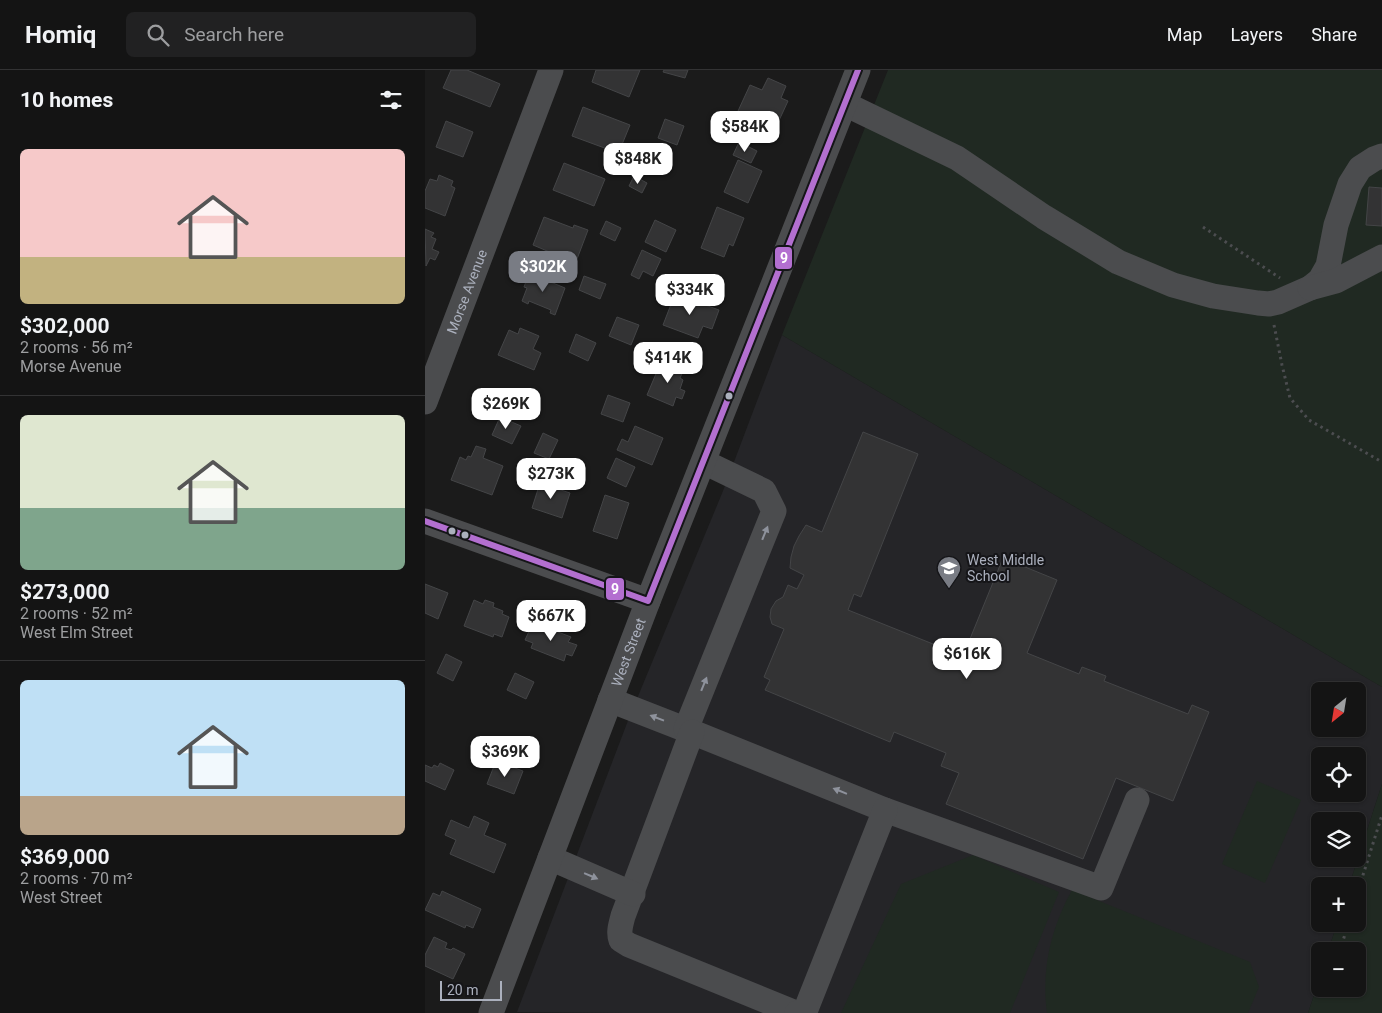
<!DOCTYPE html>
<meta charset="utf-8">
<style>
body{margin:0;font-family:Roboto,sans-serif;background:#212122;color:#f1f3f6;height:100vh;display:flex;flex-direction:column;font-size:19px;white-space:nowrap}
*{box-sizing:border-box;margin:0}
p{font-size:16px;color:#9d9ea0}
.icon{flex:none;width:28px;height:28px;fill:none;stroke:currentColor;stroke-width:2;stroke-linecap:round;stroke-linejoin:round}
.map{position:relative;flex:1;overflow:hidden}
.panel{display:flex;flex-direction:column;background:#141414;width:425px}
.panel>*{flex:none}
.needle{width:32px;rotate:210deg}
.buttons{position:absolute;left:886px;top:612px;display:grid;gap:10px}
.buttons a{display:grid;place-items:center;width:55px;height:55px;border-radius:8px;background:#141414;box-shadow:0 1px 4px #0004,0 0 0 1px #333334;font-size:25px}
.scale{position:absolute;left:15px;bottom:12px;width:62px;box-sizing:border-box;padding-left:5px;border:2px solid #abb0bd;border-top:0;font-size:14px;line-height:18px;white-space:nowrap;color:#abb0bd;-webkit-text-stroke:4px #151518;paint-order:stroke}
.price{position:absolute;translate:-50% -42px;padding:0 11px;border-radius:10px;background:#fff;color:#222;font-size:16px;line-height:32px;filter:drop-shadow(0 1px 2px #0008)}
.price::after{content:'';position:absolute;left:50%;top:30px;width:15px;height:11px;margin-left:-8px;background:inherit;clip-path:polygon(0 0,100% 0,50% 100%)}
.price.selected{background:#797c84;color:#fff}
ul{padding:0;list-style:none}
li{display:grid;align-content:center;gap:10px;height:265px;padding:0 20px}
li+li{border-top:1px solid #333334}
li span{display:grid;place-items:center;height:155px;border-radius:8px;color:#555}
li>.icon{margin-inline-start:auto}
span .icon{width:90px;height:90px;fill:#fffc;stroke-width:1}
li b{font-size:21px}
h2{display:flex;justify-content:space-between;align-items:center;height:60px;padding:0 20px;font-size:21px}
header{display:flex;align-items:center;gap:30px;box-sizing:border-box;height:70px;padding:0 25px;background:#141414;border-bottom:1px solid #333334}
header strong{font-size:24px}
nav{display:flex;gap:28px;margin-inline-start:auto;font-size:18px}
.search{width:350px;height:45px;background:#212122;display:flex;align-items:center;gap:12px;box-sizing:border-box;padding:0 18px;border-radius:8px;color:#9d9ea0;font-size:19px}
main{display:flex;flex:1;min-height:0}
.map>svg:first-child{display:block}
.built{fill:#252528;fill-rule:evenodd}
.green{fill:#202922}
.building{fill:#333334;stroke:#444547}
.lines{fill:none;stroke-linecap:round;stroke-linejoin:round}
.path{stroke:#4c4d50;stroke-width:3;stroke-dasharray:2.5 4;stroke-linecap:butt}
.minor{stroke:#4b4c4e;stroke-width:25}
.bus-1-casing{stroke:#151518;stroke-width:10}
.bus-1{stroke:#b36fd0;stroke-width:6}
.oneway{fill:#8e929c}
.bus-dot{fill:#abb0bd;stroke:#151518;stroke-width:2}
.labels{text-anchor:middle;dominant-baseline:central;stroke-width:4;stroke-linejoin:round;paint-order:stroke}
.street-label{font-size:14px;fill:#abb0bd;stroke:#151518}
.poi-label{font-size:14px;fill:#abb0bd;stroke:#151518;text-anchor:start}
.line-badge{stroke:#151518;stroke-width:2}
.badge-label{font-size:14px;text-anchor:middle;font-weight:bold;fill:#fff}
</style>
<header>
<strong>Homiq</strong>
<div class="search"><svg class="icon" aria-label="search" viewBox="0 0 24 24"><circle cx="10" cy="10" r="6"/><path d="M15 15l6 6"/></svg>Search here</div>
<nav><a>Map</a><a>Layers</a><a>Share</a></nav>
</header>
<main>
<section class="panel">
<h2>10 homes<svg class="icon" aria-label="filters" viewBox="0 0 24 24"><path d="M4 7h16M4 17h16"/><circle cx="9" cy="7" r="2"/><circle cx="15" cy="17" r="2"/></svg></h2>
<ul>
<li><span style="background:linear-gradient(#f6c9c9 70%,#c2b280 0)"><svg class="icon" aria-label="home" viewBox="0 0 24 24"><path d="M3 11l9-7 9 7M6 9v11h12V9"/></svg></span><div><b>$302,000</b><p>2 rooms · 56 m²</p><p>Morse Avenue</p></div></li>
<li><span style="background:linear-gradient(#dfe7d0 60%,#7fa58c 0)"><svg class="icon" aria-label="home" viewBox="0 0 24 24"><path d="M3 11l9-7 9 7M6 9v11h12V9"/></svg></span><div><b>$273,000</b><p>2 rooms · 52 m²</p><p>West Elm Street</p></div></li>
<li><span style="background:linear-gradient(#bfe0f5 75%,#b9a48a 0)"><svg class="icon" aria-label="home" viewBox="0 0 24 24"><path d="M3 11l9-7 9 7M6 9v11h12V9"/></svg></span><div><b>$369,000</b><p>2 rooms · 70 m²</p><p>West Street</p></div></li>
</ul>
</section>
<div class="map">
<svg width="957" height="943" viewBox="0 0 957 943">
<rect width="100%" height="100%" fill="#1b1b1b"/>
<!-- built -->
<path class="built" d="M357,265l600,352v97l-33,102h-29v38h17l-9,27h-8v26l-12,36h-686l-105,-1 112,-294 94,-227zM895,621h37v38h-37zM895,686h37v38h-37zM895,751h37v38h-37z"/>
<!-- green -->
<path class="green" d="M463,0h494v617l-600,-352z
M832,711l44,19 -36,83 -43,-19z
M957,714v229h-74l12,-36v12h37v-38h-29l9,-27h20v-38h-8z
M548,785l86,37 -49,121h-169l60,-129z
M647,820l178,72 9,25 -11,26h-201c-6,-44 4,-85 25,-123z"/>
<!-- building -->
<path class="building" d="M26,0h16l33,14 -10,23 -47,-19z
M171,0h44l-11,27 -37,-15z
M239,0h24l-3,8 -22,-6z
M343,8l18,8 -5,12 7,3 -12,26 -4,-2 -5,10 -17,-8 4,-9 -16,-7 12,-26 12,5z
M158,37l47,18 -9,22 -9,-4 -2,7 -38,-14z
M240,49l19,7 -7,19 -19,-7z
M21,51l27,11 -10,25 -27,-10z
M314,72l18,9 -6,12 -18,-8z
M313,90l24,11 -14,32 -24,-11z
M139,93l41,16 -11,27 -41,-16z
M14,105l14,6 -2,5 4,2 -10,28 -20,-8v-17l5,-12 7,2z
M209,106l13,7 -5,10 -13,-7z
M944,117l13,1v38l-16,-1z
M292,137l27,11 -11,28 -4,-2 -5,13 -23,-9z
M119,147l29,11 1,-3 14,5 -14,37 -17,-7 2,-4 -26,-11z
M230,150l21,10 -10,22 -21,-10z
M181,151l15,7 -6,13 -15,-7z
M0,159l9,4 -3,4 5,2 -4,10 7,3 -4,8 -5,-2 -4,8z
M217,180l19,9 -8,17 -10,-5 -4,8 -8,-4z
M104,203l36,15 -10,27 -5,-2 1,-3 -22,-9 -1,3 -6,-3 5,-13 -3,-1z
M159,206l22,8 -6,15 -21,-9z
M250,224l44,16 -7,19 -9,-3 -5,12 -35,-13z
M192,247l22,8 -8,20 -22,-9z
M95,258l19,8 -6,13 8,4 -7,17 -36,-15 11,-25 9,4z
M151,264l20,9 -8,18 -19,-9z
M244,290l16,7 -5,11 3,2 -3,9 5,2 -3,8 -6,-2 -3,9 -26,-11 11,-26 6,2z
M183,325l22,8 -7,19 -22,-8z
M75,347l21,9 -9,18 -20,-9z
M210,356l28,12 -11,27 -35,-15 5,-11 6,3z
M438,362l55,22 -57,143 -7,-3 -6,16 115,46 40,-98 54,22 -30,73 52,21 3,-7 24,9 -2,5 84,33 4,-9 17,7 -36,89 -57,-23 -33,81 -137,-55 13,-31 -18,-7 5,-13 -52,-21 -4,10 -125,-52 5,-10 -6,-3 20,-48 -12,-5 -2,-7 1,-8 5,-8 7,-4 5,-12 9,4 7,-14 -14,-7 1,-11 3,-11 5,-10 7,-11 16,7z
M118,363l15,7 -9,19 -15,-6z
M51,376l10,3 -3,9 20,8 -11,29 -41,-15 9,-23 6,3 2,-4 3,1z
M191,388l19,9 -9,20 -19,-9z
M115,413l30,10 -8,25 -30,-10z
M180,425l24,8 -12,36 -24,-8z
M0,514l23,9 -10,26 -13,-6z
M49,530l9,4 2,-4 9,3 -1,4 10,4 -1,3 7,3 -7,20 -8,-3 -1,3 -29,-11z
M115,555l31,12 -3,5 9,3 -5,11 -6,-2 -2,7 -33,-13 2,-5 -8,-3 6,-13 7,2z
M21,584l16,8 -9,19 -16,-8z
M90,603l19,9 -8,17 -19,-9z
M71,691l27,10 -9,23 -27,-10z
M15,693l14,7 -9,20 -20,-9v-16l7,3 2,-3 4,2z
M49,746l15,7 -5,12 22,9 -12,29 -44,-19 6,-14 -11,-5 6,-15 18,8z
M17,821l39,18 -8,19 -7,-3 -1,3 -40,-18 8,-17 7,3z
M9,867l13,6 -2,5 6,2 2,-2 12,6 -12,25 -28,-13v-11z"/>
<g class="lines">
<!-- path -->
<path class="path" d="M778,157l77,51
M849,255l8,40 8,33 19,22 73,42
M932,824l25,-79
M915,881l8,-27
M914,921v-2"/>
<!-- minor -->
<g class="minor">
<path d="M420,34l112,54 87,59 74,45 55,23 40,11 45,7 11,1 9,-2 32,-14 10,-8 8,-14 8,-41 14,-41 10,-16 14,-9 8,-3"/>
<path d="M885,218l26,-7 46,-24"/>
<path id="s1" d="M0,332l126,-332"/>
<path d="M0,451l223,80"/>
<path d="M185,630l82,32 193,78 216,78 36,-88"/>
<path d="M261,659l88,-218 -10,-20 -60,-29"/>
<path d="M267,662l-69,184c-2,8 -5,16 -2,24l8,5 167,68"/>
<path d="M125,788l83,36"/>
<path id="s2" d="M66,943l157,-412 210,-531"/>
<path d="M372,943h5l4,-4 79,-199"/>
</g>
<!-- bus-1 casing -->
<g class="bus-1-casing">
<path id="bus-1" d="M0,451l223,80 210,-531"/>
</g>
<!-- bus-1 -->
<use href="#bus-1" class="bus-1"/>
</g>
<!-- one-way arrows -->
<defs><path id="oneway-solid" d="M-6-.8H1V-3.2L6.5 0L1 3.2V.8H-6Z" transform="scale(1.25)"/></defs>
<g class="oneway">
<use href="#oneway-solid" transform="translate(340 463) rotate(-68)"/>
<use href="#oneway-solid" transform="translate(279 614) rotate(-68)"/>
<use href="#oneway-solid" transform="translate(232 648) rotate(-159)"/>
<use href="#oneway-solid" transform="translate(415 721) rotate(-158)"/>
<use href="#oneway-solid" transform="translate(166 806) rotate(23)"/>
</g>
<!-- icons -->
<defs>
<g id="school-pin" transform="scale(1.25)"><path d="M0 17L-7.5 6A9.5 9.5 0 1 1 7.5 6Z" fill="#797c84" stroke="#151518"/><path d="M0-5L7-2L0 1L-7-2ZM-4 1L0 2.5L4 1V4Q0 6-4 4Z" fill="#fff"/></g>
</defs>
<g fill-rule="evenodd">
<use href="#school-pin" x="524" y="498"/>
</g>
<!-- markers -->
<g class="bus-dot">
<circle cx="304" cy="326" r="4.5"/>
<circle cx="27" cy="461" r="4.5"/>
<circle cx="40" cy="465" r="4.5"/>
</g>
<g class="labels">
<!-- street labels -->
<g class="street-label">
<text stroke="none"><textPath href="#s1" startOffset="118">Morse Avenue</textPath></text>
<text stroke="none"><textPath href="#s2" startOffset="386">West Street</textPath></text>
</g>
<!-- poi labels -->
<g class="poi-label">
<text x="542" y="490">West Middle<tspan x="542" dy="16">School</tspan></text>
</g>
</g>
<g class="line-badge">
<rect x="349" y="176" width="19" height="24" rx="5" fill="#b36fd0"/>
<rect x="180" y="507" width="20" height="24" rx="5" fill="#b36fd0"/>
</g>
<g class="badge-label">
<text x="359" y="193">9</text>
<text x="190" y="524">9</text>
</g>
</svg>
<div class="buttons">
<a><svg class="needle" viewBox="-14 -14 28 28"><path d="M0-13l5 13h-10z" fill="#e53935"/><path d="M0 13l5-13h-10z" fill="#9d9ea0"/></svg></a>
<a><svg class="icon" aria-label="locate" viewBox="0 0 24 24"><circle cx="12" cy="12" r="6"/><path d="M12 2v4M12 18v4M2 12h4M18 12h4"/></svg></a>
<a><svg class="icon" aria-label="layers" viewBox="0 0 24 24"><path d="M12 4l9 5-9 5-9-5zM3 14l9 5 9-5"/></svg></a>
<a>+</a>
<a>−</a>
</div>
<div class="scale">20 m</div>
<b class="price" style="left:320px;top:83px">$584K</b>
<b class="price" style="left:213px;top:115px">$848K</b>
<b class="price selected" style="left:118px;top:223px">$302K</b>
<b class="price" style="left:265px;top:246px">$334K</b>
<b class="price" style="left:243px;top:314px">$414K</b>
<b class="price" style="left:81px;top:360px">$269K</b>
<b class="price" style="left:126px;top:430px">$273K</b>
<b class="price" style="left:126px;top:572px">$667K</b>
<b class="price" style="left:542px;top:610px">$616K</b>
<b class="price" style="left:80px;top:708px">$369K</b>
</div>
</main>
